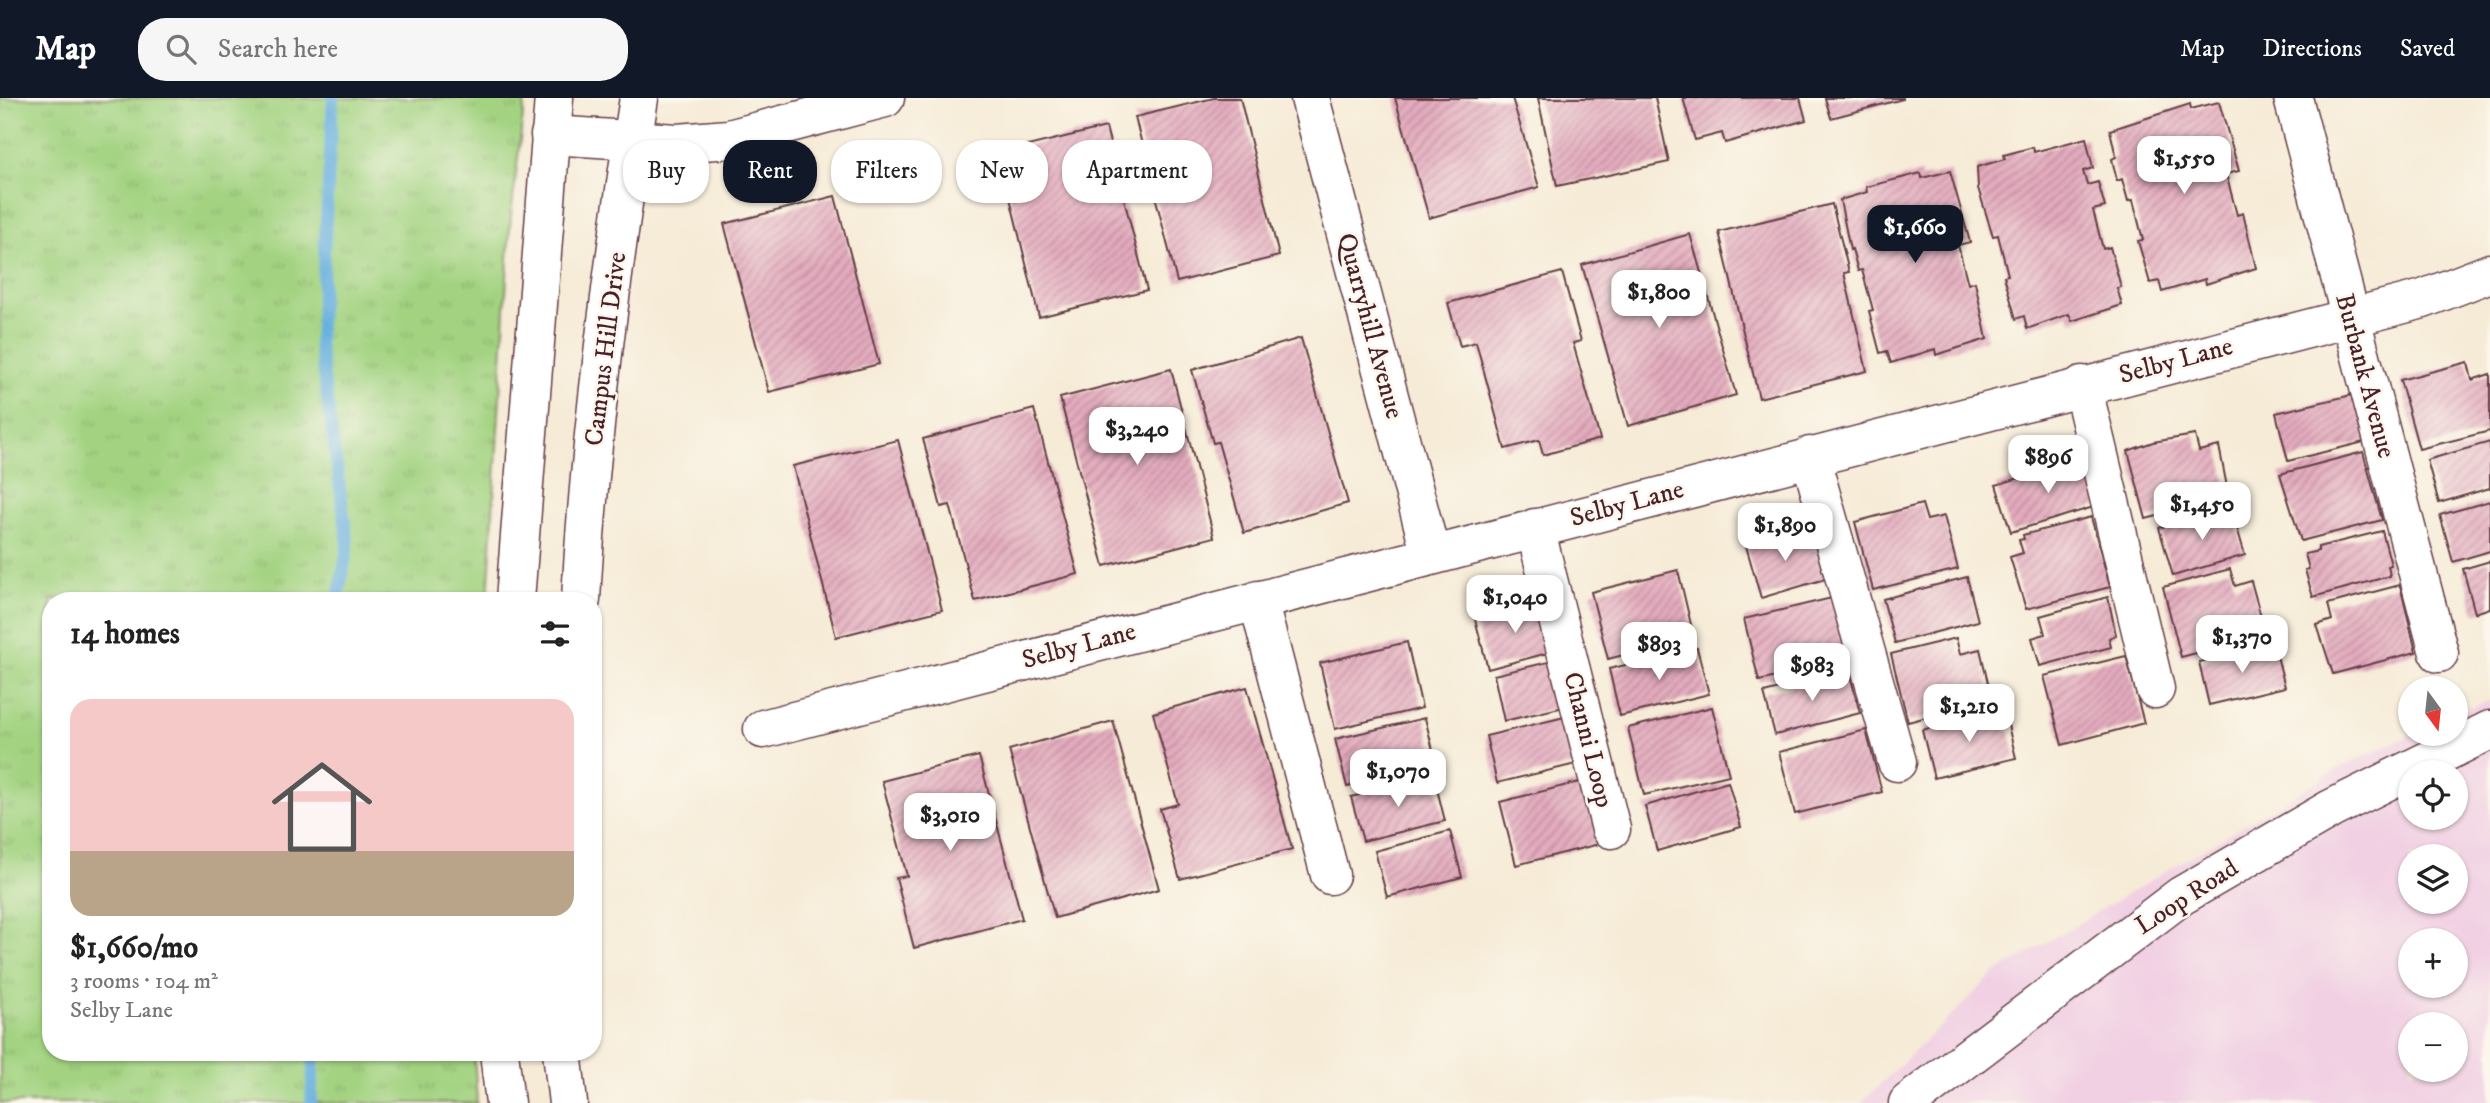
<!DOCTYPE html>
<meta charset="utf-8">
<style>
body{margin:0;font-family:"IM FELL DW Pica",serif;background:#f6f6f6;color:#222;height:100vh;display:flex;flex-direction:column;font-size:26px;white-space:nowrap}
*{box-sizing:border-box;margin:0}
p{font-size:23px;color:#767676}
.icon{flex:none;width:38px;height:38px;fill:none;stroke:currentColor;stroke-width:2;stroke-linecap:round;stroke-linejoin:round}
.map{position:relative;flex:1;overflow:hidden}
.side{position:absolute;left:42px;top:494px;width:560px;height:469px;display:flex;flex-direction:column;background:#fff;border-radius:28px;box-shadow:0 2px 5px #0004}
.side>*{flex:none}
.guide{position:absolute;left:623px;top:42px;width:665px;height:63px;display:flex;gap:14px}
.needle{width:46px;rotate:165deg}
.tools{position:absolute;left:2398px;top:578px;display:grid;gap:14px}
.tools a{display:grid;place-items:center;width:70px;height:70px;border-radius:50%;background:#fff;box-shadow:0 2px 5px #0004;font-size:35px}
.price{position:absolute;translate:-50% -60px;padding:0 16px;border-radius:14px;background:#fff;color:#222;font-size:23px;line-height:46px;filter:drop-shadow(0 2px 4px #0008)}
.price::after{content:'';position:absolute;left:50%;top:42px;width:21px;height:16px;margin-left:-10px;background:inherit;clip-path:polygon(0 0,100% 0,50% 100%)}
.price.on{background:#111827;color:#fff}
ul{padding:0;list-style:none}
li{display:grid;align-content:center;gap:14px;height:371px;padding:0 28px}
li+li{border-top:2px solid #e0e0e0}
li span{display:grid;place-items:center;height:217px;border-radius:21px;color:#555}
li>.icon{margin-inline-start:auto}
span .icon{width:126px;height:126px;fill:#fffc;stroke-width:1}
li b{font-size:30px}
h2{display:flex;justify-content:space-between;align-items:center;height:84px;padding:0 28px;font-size:30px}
.pill{padding:0 24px;border-radius:28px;background:#fff;box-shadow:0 2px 5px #0004;font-size:24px;line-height:63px}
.pill.on{background:#111827;color:#fff}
header{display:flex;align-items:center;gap:42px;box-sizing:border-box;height:98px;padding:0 35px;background:#111827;color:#fff}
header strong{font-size:33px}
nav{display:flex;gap:38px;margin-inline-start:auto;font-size:24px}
.search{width:490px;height:63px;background:#f6f6f6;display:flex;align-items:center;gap:18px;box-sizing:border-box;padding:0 24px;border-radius:28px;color:#767676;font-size:26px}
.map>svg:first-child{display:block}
.built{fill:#f1d0e3;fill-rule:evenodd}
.grass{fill:url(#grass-tufts);stroke:#767956;stroke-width:2}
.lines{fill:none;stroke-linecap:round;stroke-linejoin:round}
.stream{stroke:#66afde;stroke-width:12}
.building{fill:url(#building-hatch)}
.minor-casing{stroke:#643e45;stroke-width:41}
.tertiary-casing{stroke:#643e45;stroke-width:41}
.minor{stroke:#fff;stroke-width:38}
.tertiary{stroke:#fff;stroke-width:38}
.labels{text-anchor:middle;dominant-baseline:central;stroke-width:5;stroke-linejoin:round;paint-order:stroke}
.street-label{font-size:26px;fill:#4a1f2b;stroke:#fbf7ec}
</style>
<header>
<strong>Map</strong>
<div class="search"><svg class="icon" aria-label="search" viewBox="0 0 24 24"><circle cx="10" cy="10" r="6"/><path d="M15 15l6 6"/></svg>Search here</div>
<nav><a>Map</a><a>Directions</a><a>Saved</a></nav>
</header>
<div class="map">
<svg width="2490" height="1005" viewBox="0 0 2490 1005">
<defs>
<pattern id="grass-tufts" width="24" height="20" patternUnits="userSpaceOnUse" patternTransform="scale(1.75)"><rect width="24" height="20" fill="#a3d381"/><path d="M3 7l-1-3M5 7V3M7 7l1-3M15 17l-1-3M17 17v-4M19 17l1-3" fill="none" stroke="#8eb570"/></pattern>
<pattern id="building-hatch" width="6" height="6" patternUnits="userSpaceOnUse" patternTransform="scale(1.75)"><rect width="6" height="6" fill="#e4acbe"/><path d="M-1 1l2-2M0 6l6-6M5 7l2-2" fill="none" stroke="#bb8b9b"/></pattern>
</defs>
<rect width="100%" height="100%" fill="#fbf7ec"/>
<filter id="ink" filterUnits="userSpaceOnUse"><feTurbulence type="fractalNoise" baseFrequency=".0143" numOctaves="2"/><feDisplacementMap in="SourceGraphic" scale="14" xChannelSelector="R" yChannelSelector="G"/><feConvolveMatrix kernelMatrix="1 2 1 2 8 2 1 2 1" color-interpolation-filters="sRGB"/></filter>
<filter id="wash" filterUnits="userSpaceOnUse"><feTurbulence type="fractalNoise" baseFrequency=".00686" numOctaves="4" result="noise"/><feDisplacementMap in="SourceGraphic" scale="28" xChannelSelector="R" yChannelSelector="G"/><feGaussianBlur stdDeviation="1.57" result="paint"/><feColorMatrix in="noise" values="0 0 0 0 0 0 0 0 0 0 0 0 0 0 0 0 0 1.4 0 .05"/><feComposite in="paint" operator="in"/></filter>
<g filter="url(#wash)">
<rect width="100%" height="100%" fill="#f6ebd7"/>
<!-- built -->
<path class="built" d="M2490,602v403h-629l134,-130 346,-206 74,-34h40v-18zM2410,674h45v45h-45zM2410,758h45v45h-45zM2410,842h45v45h-45zM2410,926h45v45h-45z"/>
<!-- grass -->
<path class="grass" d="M0,0h525l-15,127 -22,375h-437v452h423l3,51h-477z"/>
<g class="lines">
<!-- stream -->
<path class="stream" d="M333,0l-14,246 29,199 -10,57
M311,1005l3,-51"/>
</g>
<g id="blocks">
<!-- building -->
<path class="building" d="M1214,0h26l39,158 -102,26 -42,-165z
M1395,0h117l27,89 -110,31z
M1538,0h117l14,64 -112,24z
M1683,0h117l6,22 -81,23 -3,-10 -27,7z
M1825,0h78v1l-72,19z
M2219,4l20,69 -13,3 11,41 6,-2 13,55 -50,16 -1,-5 -43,13 -3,-11 -9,2 -12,-42 5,-1 -10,-40 -5,1 -6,-22 -5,2 -5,-22 4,-2 -6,-27 80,-26 1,5z
M1106,29l41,163 -108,27 -40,-164z
M2086,40l7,30 -10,3 4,14 11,-3 7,25 -12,3 10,39 7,-2 11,40 -4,1 5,17 -50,16 -3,-7 -42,15 -3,-13 -8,3 -12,-43 4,-1 -10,-40 -5,1 -15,-48 -1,-21 28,-8 -1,-4 29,-8 1,5z
M1950,73l20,71 -12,3 10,39 7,-2 12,57 -51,16 -1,-6 -44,14 -4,-12 -7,2 -11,-42 4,-1 -11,-40 -4,1 -6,-22 -2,1 -10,-50 27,-8 -1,-5 55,-14 1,5z
M835,98l44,168 -110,28 -45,-168z
M1832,106l17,68 -5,1 23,98 -108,27 -40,-166z
M1690,136l46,161 -108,31 -46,-161z
M1562,174l19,69 -8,2 27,96 -57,16 -4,-15 -34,9 -29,-107 -16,4 -12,-43z
M1301,240l47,165 -104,30 -26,-91 -5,1 -21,-73z
M2468,264l4,18 18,-6v57l-71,18 -19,-69z
M1171,271l43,168 -110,29 -44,-168z
M2360,295l12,47 -84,21 -12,-48z
M1034,311l44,165 -103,27 -25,-96 -9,2 -18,-68z
M2195,337l4,16 20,-5 10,51 -83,22 -18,-68 25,-9z
M898,342l44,170 -106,27 -43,-171z
M2490,344v46l-51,15 -12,-43z
M2363,354l19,68 -81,21 -21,-67z
M2086,360l14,47 -89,27 -15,-47z
M2490,403v50l-37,11 -13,-47z
M1922,406l5,16 17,-4 14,53 -85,21 -18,-68z
M2231,409l14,48 -72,21 -14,-48z
M2091,419l19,70 -84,22 -16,-52 13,-4 -4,-13 5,-1 -1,-4z
M1810,430l15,51 -64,19 -15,-52z
M2382,433l9,34 -3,1 2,10 -77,21 -8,-27 4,-1 -4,-15 13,-3v-4z
M2490,463v47l-15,5 -12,-44z
M2230,471l5,17 16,-5 15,54 -85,22 -18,-70z
M1678,472l16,67 -86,22 -17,-67z
M1967,479l11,44 -83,22 -12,-44z
M2400,487l16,67 -83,22 -16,-49 15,-5 -4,-16z
M2108,499l8,38 -7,3 2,9 -71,19 -8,-28 13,-4 -5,-18z
M1832,500l16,62 -89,21 -15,-62z
M1542,504l13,49 -67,18 -13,-50z
M1956,540l4,16 20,-5 12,51 -84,22 -17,-68z
M1407,544l15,66 -87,21 -15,-66z
M2274,546l11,43 -76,18 -10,-43z
M1697,550l12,46 -89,22 -11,-47z
M2126,558l18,67 -82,22 -18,-69z
M1557,562l11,46 -64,15 -10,-46z
M1849,573l11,42 -85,22 -11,-42z
M1247,589l45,162 -112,30 -20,-70 18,-5 -25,-91z
M1712,609l17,68 -85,20 -16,-67z
M2004,611l12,49 -82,20 -12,-48z
M1569,618l11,47 -83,20 -11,-47z
M1425,620l12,48 -90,21 -12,-48z
M1113,623l46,168 -104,29 -46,-168z
M1866,632l16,62 -87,22 -16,-62z
M979,658l43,163 -108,29 -18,-70 11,-2 -25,-95z
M1434,679l11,44 -82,20 -12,-44z
M1587,682l16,63 -87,22 -16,-63z
M1728,684l13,45 -84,24 -12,-45z
M1450,733l12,46 -75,20 -12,-46z"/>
</g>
</g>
<g filter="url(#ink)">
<use href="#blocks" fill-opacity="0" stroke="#643e45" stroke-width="2"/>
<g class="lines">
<!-- minor casing -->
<g class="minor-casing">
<path id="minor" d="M1310,0l121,457
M2293,0l146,555
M550,37l127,8 52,-4 156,-41
M2082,287l73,304
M1810,358l87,306
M1535,430l76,301
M1258,502l72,275
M763,631l1660,-430 67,-26"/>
</g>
<!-- tertiary casing -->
<g class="tertiary-casing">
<path id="tertiary" d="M515,502l39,-502
M581,502c9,-168 32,-336 58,-502
M499,954l6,51
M562,954l6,51
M1908,1005l273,-207 150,-87 159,-79"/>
</g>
<!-- minor -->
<use href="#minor" class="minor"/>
<!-- tertiary -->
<use href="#tertiary" class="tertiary"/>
</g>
</g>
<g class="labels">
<!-- street labels -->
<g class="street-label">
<text transform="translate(1370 228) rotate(75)">Quarryhill Avenue</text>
<text transform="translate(606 251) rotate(-83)">Campus Hill Drive</text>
<text transform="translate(2176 263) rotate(-15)">Selby Lane</text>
<text transform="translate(2365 278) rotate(75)">Burbank Avenue</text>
<text transform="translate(1627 406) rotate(-15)">Selby Lane</text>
<text transform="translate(1079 548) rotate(-15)">Selby Lane</text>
<text transform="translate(1588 642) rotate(76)">Channi Loop</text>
<text transform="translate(2187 799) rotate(-33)">Loop Road</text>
</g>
</g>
</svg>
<div class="tools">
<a><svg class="needle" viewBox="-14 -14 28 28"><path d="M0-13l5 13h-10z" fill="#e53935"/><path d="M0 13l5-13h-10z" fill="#767676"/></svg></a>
<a><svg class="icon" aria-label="locate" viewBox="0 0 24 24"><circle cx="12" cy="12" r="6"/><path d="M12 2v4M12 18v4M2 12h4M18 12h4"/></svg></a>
<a><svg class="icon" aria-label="layers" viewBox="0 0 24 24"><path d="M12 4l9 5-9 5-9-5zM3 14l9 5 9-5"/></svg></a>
<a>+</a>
<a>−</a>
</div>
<b class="price" style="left:2184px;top:98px">$1,550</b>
<b class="price on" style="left:1915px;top:167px">$1,660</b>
<b class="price" style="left:1659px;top:232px">$1,800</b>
<b class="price" style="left:1137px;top:369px">$3,240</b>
<b class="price" style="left:2048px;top:397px">$896</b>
<b class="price" style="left:2202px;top:444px">$1,450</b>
<b class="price" style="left:1785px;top:465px">$1,890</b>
<b class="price" style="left:1515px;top:537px">$1,040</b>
<b class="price" style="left:2242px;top:577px">$1,370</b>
<b class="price" style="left:1659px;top:584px">$893</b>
<b class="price" style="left:1812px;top:605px">$983</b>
<b class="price" style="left:1969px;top:646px">$1,210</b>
<b class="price" style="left:1398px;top:711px">$1,070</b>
<b class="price" style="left:950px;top:755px">$3,010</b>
<div class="guide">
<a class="pill">Buy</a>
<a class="pill on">Rent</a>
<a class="pill">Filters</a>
<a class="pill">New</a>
<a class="pill">Apartment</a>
</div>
<section class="side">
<h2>14 homes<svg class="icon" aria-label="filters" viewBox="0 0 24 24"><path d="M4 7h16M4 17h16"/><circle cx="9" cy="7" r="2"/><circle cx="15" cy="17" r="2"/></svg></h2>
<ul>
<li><span style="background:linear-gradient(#f6c9c9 70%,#b9a48a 0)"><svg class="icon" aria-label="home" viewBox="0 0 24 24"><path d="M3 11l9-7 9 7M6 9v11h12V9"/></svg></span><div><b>$1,660/mo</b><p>3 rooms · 104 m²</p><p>Selby Lane</p></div></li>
</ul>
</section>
</div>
